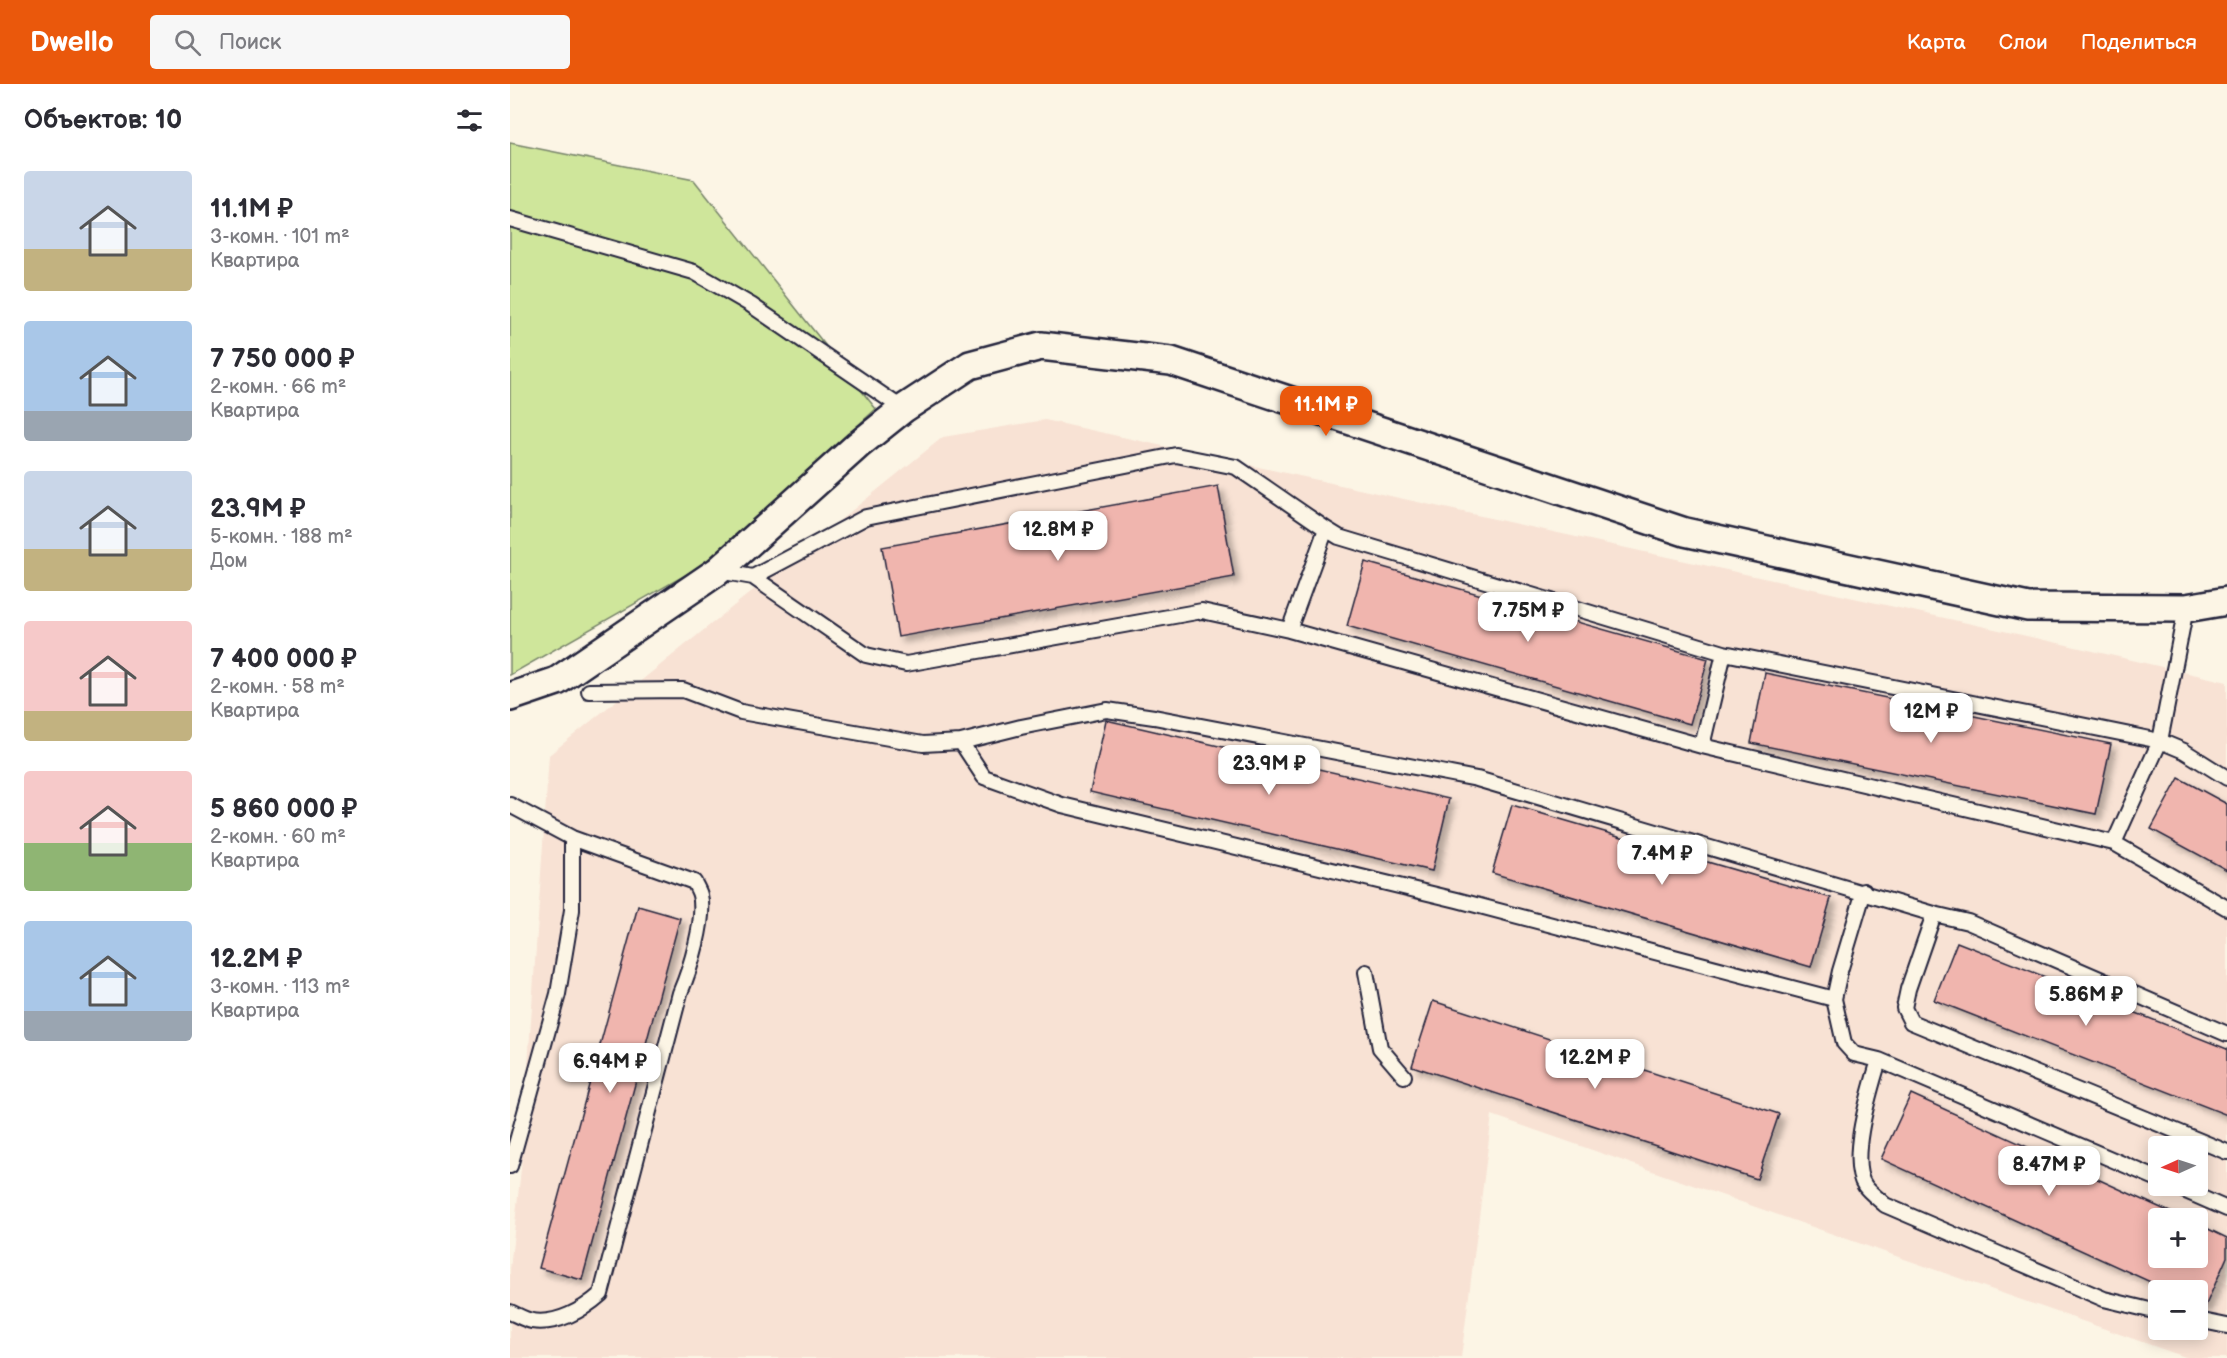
<!DOCTYPE html>
<html lang="ru">
<meta charset="utf-8">
<style>
body{margin:0;font-family:"Balsamiq Sans",sans-serif;background:#f7f7f7;color:#2b2b33;height:100vh;display:flex;flex-direction:column;font-size:22px;white-space:nowrap}
*{box-sizing:border-box;margin:0}
p{font-size:20px;color:#7c7c81}
.icon{flex:none;width:33px;height:33px;fill:none;stroke:currentColor;stroke-width:2;stroke-linecap:round;stroke-linejoin:round}
.map{position:relative;flex:1;overflow:hidden}
.details{display:flex;flex-direction:column;background:#fff;width:510px}
.details>*{flex:none}
.needle{width:39px;rotate:267deg}
.tools{position:absolute;left:1638px;top:1052px;display:grid;gap:12px}
.tools a{display:grid;place-items:center;width:60px;height:60px;border-radius:6px;background:#fff;box-shadow:0 3px 15px #0003;font-size:30px}
.price{position:absolute;translate:-50% -51px;padding:0 14px;border-radius:12px;background:#fff;color:#222;font-size:20px;line-height:39px;filter:drop-shadow(0 2px 3px #0008)}
.price::after{content:'';position:absolute;left:50%;top:36px;width:18px;height:14px;margin-left:-9px;background:inherit;clip-path:polygon(0 0,100% 0,50% 100%)}
.price.current{background:#ea580c;color:#fff}
ul{padding:0;list-style:none}
li{display:flex;align-items:center;gap:18px;height:150px;padding:0 24px}
li span{display:grid;place-items:center;flex:none;width:168px;height:120px;border-radius:6px;color:#555}
li>.icon{margin-inline-start:auto}
span .icon{width:72px;height:72px;fill:#fffc;stroke-width:1}
li b{font-size:26px}
h2{display:flex;justify-content:space-between;align-items:center;height:72px;padding:0 24px;font-size:26px}
header{display:flex;align-items:center;gap:36px;box-sizing:border-box;height:84px;padding:0 30px;background:#ea580c;color:#fff}
header strong{font-size:28px}
nav{display:flex;gap:33px;margin-inline-start:auto;font-size:21px}
.search{width:420px;height:54px;background:#f7f7f7;display:flex;align-items:center;gap:15px;box-sizing:border-box;padding:0 21px;border-radius:6px;color:#7c7c81;font-size:22px}
main{display:flex;flex:1;min-height:0}
.map>svg:first-child{display:block}
.built{fill:#f8e2d4;fill-rule:evenodd}
.green{fill:#cfe69b;stroke:#78846b;stroke-width:1.5}
.building{fill:#f0b5ae;stroke:#22223b;stroke-width:1.5;filter:url(#shadow)}
.lines{fill:none;stroke-linecap:round;stroke-linejoin:round}
.service-casing{stroke:#22223b;stroke-width:18}
.minor-casing{stroke:#22223b;stroke-width:32}
.service{stroke:#fcf5e5;stroke-width:14}
.minor{stroke:#fcf5e5;stroke-width:27}
</style>
<header>
<strong>Dwello</strong>
<div class="search"><svg class="icon" aria-label="search" viewBox="0 0 24 24"><circle cx="10" cy="10" r="6"/><path d="M15 15l6 6"/></svg>Поиск</div>
<nav><a>Карта</a><a>Слои</a><a>Поделиться</a></nav>
</header>
<main>
<section class="details">
<h2>Объектов: 10<svg class="icon" aria-label="filters" viewBox="0 0 24 24"><path d="M4 7h16M4 17h16"/><circle cx="9" cy="7" r="2"/><circle cx="15" cy="17" r="2"/></svg></h2>
<ul>
<li><span style="background:linear-gradient(#c9d6e8 65%,#c2b280 0)"><svg class="icon" aria-label="home" viewBox="0 0 24 24"><path d="M3 11l9-7 9 7M6 9v11h12V9"/></svg></span><div><b>11.1M ₽</b><p>3-комн. · 101 m²</p><p>Квартира</p></div></li>
<li><span style="background:linear-gradient(#a9c7e8 75%,#9aa5b1 0)"><svg class="icon" aria-label="home" viewBox="0 0 24 24"><path d="M3 11l9-7 9 7M6 9v11h12V9"/></svg></span><div><b>7 750 000 ₽</b><p>2-комн. · 66 m²</p><p>Квартира</p></div></li>
<li><span style="background:linear-gradient(#c9d6e8 65%,#c2b280 0)"><svg class="icon" aria-label="home" viewBox="0 0 24 24"><path d="M3 11l9-7 9 7M6 9v11h12V9"/></svg></span><div><b>23.9M ₽</b><p>5-комн. · 188 m²</p><p>Дом</p></div></li>
<li><span style="background:linear-gradient(#f6c9c9 75%,#c2b280 0)"><svg class="icon" aria-label="home" viewBox="0 0 24 24"><path d="M3 11l9-7 9 7M6 9v11h12V9"/></svg></span><div><b>7 400 000 ₽</b><p>2-комн. · 58 m²</p><p>Квартира</p></div></li>
<li><span style="background:linear-gradient(#f6c9c9 60%,#8fb573 0)"><svg class="icon" aria-label="home" viewBox="0 0 24 24"><path d="M3 11l9-7 9 7M6 9v11h12V9"/></svg></span><div><b>5 860 000 ₽</b><p>2-комн. · 60 m²</p><p>Квартира</p></div></li>
<li><span style="background:linear-gradient(#a9c7e8 75%,#9aa5b1 0)"><svg class="icon" aria-label="home" viewBox="0 0 24 24"><path d="M3 11l9-7 9 7M6 9v11h12V9"/></svg></span><div><b>12.2M ₽</b><p>3-комн. · 113 m²</p><p>Квартира</p></div></li>
</ul>
</section>
<div class="map">
<svg width="1717" height="1274" viewBox="0 0 1717 1274">
<defs>
<filter id="shadow"><feDropShadow dx="5.5" dy="5.5" stdDeviation="3" flood-color="#0004"/></filter>
</defs>
<rect width="100%" height="100%" fill="#fcf5e5"/>
<filter id="ink" filterUnits="userSpaceOnUse"><feTurbulence type="fractalNoise" baseFrequency=".0167" numOctaves="2"/><feDisplacementMap in="SourceGraphic" scale="12" xChannelSelector="R" yChannelSelector="G"/><feConvolveMatrix kernelMatrix="1 2 1 2 8 2 1 2 1" color-interpolation-filters="sRGB"/></filter>
<g filter="url(#ink)">
<!-- built -->
<path class="built" d="M535,336l1013,223 169,39v676h-39l-696,-243 -31,243h-951v-89l11,-100 28,-414 394,-318zM1648,1062h40v39h-40zM1648,1134h40v39h-40zM1648,1206h40v39h-40z"/>
<!-- green -->
<path class="green" d="M0,59l184,37 182,229 -173,156 -193,110z"/>
<!-- building -->
<path class="building" d="M708,402l16,91 -336,60 -16,-90z
M855,478l343,97 -18,65 -343,-98z
M1255,589l346,71 -15,70 -345,-71z
M596,636l343,79 -17,72 -342,-79z
M1669,694l48,26v66l-76,-41z
M1002,721l319,93 -20,69 -319,-94z
M128,822l42,12 -98,362 -43,-12z
M1447,858l270,107v66l-293,-115z
M923,917l346,113 -22,65 -345,-113z
M1401,1010l272,124h-25v39h40v-33l29,14v19l-22,50 -7,-3v-14h-30l-287,-131z"/>
<g class="lines">
<!-- service casing -->
<g class="service-casing">
<path id="service" d="M0,135l184,53 57,33 152,104
M208,487l35,6 113,-60 310,-62 60,12 90,62 13,8 385,116 436,88 24,10 43,27
M243,493l113,78 40,9 296,-53 87,19 413,116 412,97 113,65
M779,546l37,-101
M79,607l94,-1 58,22 182,32 38,-2 60,-15 86,-17 47,7 323,62 457,135 34,8 259,112
M451,658l23,35 78,28 395,95 377,99
M1192,662l22,-93
M0,721l62,33 122,44c2,4 5,9 6,13 6,24 -10,75 -20,98l-79,301c-18,16 -44,31 -69,27 -7,-1 -15,-6 -22,-9
M1604,759l46,-102 26,-133
M1354,807l-24,80 -6,28 10,44 10,11 25,6c-8,28 -32,101 -14,126 5,7 14,13 20,19l219,94 54,13
M1424,830l-26,75 -4,19 7,14 316,130
M856,888l14,76 24,28
M1369,976l279,119
M0,1082l48,-172 14,-84v-72
M1662,1101l55,24
M1688,1236l29,6"/>
</g>
<!-- minor casing -->
<g class="minor-casing">
<path id="minor" d="M0,613l47,-16 161,-110 140,-126 45,-36 67,-44 71,-19 130,15 514,171 343,75 158,1 41,-7"/>
</g>
<!-- service -->
<use href="#service" class="service"/>
<!-- minor -->
<use href="#minor" class="minor"/>
</g>
</g>
</svg>
<div class="tools">
<a><svg class="needle" viewBox="-14 -14 28 28"><path d="M0-13l5 13h-10z" fill="#e53935"/><path d="M0 13l5-13h-10z" fill="#7c7c81"/></svg></a>
<a>+</a>
<a>−</a>
</div>
<b class="price current" style="left:816px;top:353px">11.1M ₽</b>
<b class="price" style="left:548px;top:478px">12.8M ₽</b>
<b class="price" style="left:1018px;top:559px">7.75M ₽</b>
<b class="price" style="left:1421px;top:660px">12M ₽</b>
<b class="price" style="left:759px;top:712px">23.9M ₽</b>
<b class="price" style="left:1152px;top:802px">7.4M ₽</b>
<b class="price" style="left:1576px;top:943px">5.86M ₽</b>
<b class="price" style="left:1085px;top:1006px">12.2M ₽</b>
<b class="price" style="left:100px;top:1010px">6.94M ₽</b>
<b class="price" style="left:1539px;top:1113px">8.47M ₽</b>
</div>
</main>
